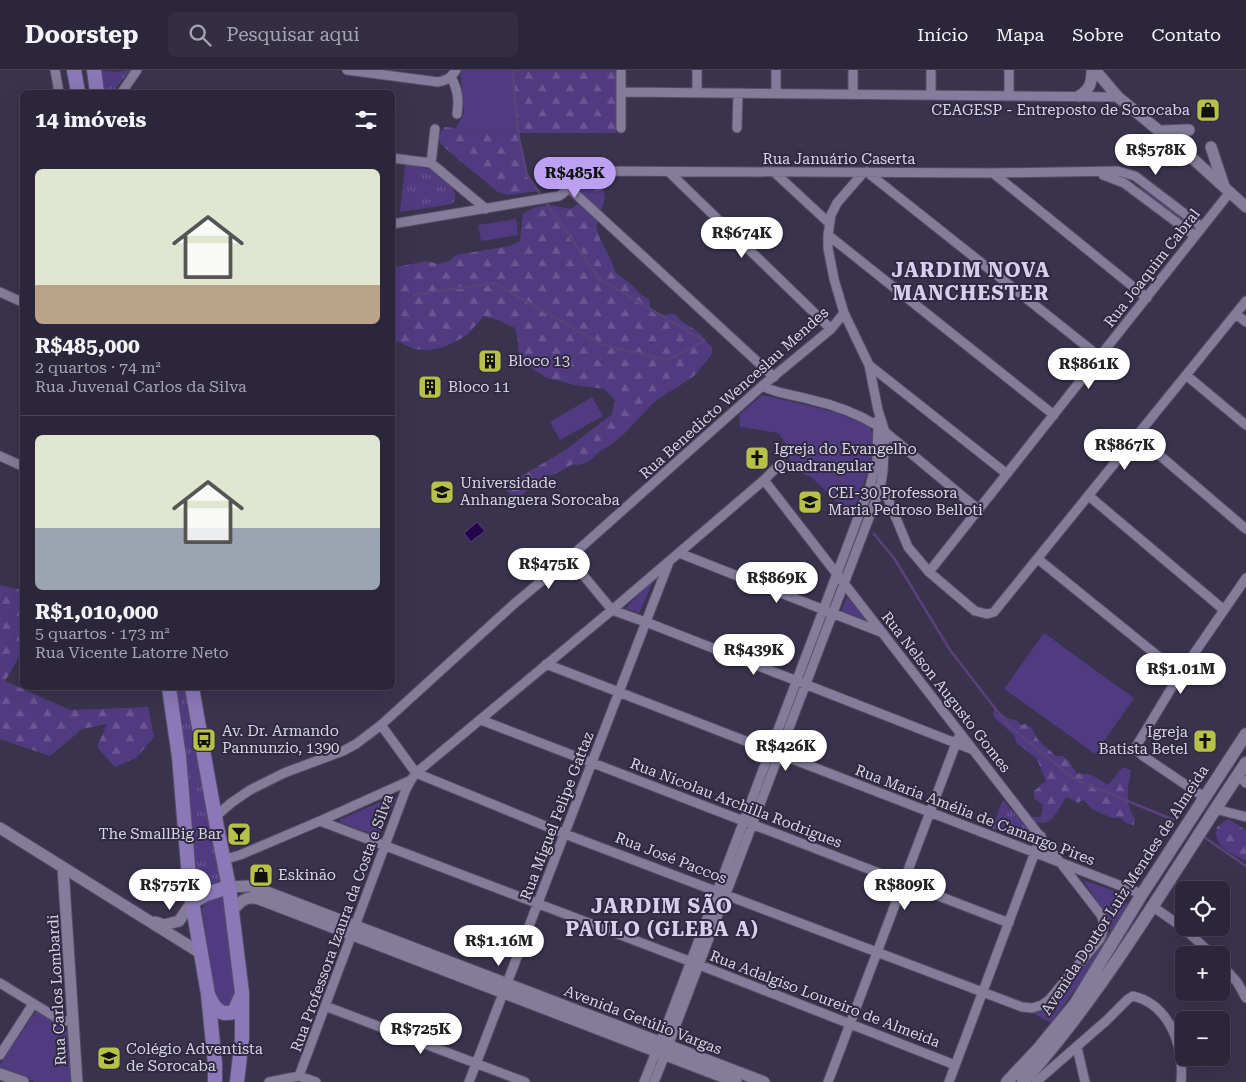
<!DOCTYPE html>
<html lang="pt">
<meta charset="utf-8">
<style>
body{margin:0;font-family:"Roboto Serif",serif;background:#342e42;color:#f1f3f6;height:100vh;display:flex;flex-direction:column;font-size:19px;white-space:nowrap}
*{box-sizing:border-box;margin:0}
p{font-size:16px;color:#a6a5af}
.icon{flex:none;width:28px;height:28px;fill:none;stroke:currentColor;stroke-width:2;stroke-linecap:round;stroke-linejoin:round}
.map{position:relative;flex:1;overflow:hidden}
.panel{position:absolute;left:20px;top:20px;width:375px;height:600px;display:flex;flex-direction:column;background:#2c263a;border-radius:8px;box-shadow:0 5px 20px #0002,0 0 0 1px #484354}
.panel>*{flex:none}
.buttons{position:absolute;left:1175px;top:811px;display:grid;gap:10px}
.buttons a{display:grid;place-items:center;width:55px;height:55px;border-radius:8px;background:#2c263a;box-shadow:0 5px 20px #0002,0 0 0 1px #484354;font-size:25px}
.price{position:absolute;translate:-50% -42px;padding:0 11px;border-radius:18px;background:#fff;color:#222;font-size:16px;line-height:32px;filter:drop-shadow(0 1px 2px #0008)}
.price::after{content:'';position:absolute;left:50%;top:30px;width:15px;height:11px;margin-left:-8px;background:inherit;clip-path:polygon(0 0,100% 0,50% 100%)}
.price.selected{background:#bca0f2;color:#111}
ul{padding:0;list-style:none}
li{display:grid;align-content:center;gap:10px;height:265px;padding:0 15px}
li+li{border-top:1px solid #484354}
li span{display:grid;place-items:center;height:155px;border-radius:8px;color:#555}
li>.icon{margin-inline-start:auto}
span .icon{width:90px;height:90px;fill:#fffc;stroke-width:1}
li b{font-size:21px}
h2{display:flex;justify-content:space-between;align-items:center;height:60px;padding:0 15px;font-size:21px}
header{display:flex;align-items:center;gap:30px;box-sizing:border-box;height:70px;padding:0 25px;background:#2c263a;border-bottom:1px solid #484354}
header strong{font-size:24px}
nav{display:flex;gap:28px;margin-inline-start:auto;font-size:18px}
.search{width:350px;height:45px;background:#342e42;display:flex;align-items:center;gap:12px;box-sizing:border-box;padding:0 18px;border-radius:8px;color:#a6a5af;font-size:19px}
.map>svg:first-child{display:block}
.grass{fill:url(#grass-tufts)}
.forest{fill:url(#forest-firs)}
.park{fill:#513b80}
.water{fill:url(#water-ripples);stroke:#594279}
.lines{fill:none;stroke-linecap:round;stroke-linejoin:round}
.stream{stroke:#594279;stroke-width:2.5}
.minor-casing{stroke:#544e64;stroke-width:11}
.tertiary-casing{stroke:#544e64;stroke-width:13}
.secondary-casing{stroke:#544e64;stroke-width:14}
.primary-casing{stroke:#544e64;stroke-width:16}
.minor{stroke:#837c9a;stroke-width:9}
.tertiary{stroke:#837c9a;stroke-width:11}
.secondary{stroke:#837c9a;stroke-width:12}
.primary{stroke:#8a78b8;stroke-width:14}
.labels{text-anchor:middle;dominant-baseline:central;stroke-width:4;stroke-linejoin:round;paint-order:stroke}
.poi-label{font-size:15px;fill:#d7d4e4;stroke:#302942;text-anchor:start}
.street-label{font-size:15px;fill:#d7d4e4;stroke:#302942}
.district-label{font-size:20px;font-weight:bold;letter-spacing:1px;fill:#d6cfef;stroke:#302942}
</style>
<header>
<strong>Doorstep</strong>
<div class="search"><svg class="icon" aria-label="search" viewBox="0 0 24 24"><circle cx="10" cy="10" r="6"/><path d="M15 15l6 6"/></svg>Pesquisar aqui</div>
<nav><a>Início</a><a>Mapa</a><a>Sobre</a><a>Contato</a></nav>
</header>
<div class="map">
<svg width="1246" height="1012" viewBox="0 0 1246 1012">
<defs>
<pattern id="grass-tufts" width="24" height="20" patternUnits="userSpaceOnUse" patternTransform="scale(1.25)"><rect width="24" height="20" fill="#513b80"/><path d="M3 7l-1-3M5 7V3M7 7l1-3M15 17l-1-3M17 17v-4M19 17l1-3" fill="none" stroke="#695692"/></pattern>
<pattern id="forest-firs" width="22" height="20" patternUnits="userSpaceOnUse" patternTransform="scale(1.25)"><rect width="22" height="20" fill="#513b80"/><path d="M5 1l3.5 6h-7zM16 11l3.5 6h-7z" fill="#695692"/></pattern>
<pattern id="water-ripples" width="26" height="14" patternUnits="userSpaceOnUse" patternTransform="scale(1.25)"><rect width="26" height="14" fill="#23034b"/><path d="M2 4q2-2 4 0t4 0M15 11q2-2 4 0t4 0" fill="none" stroke="#422765"/></pattern>
</defs>
<rect width="100%" height="100%" fill="#3a334d"/>
<!-- grass -->
<path class="grass" d="M98,0l18,2 14,-2 -17,22h-12z
M405,95c8,1 16,2 24,4 11,4 35,23 23,35l-52,8z
M174,618h13l18,110 15,72v13l-17,8 -3,-5 -4,-1z
M1003,730l30,35 -3,7 -38,-14z"/>
<!-- forest -->
<path class="forest" d="M514,0h102v63h-98l9,42 11,16 -30,4 -10,-3 -53,-44 -5,-6 -2,-7 7,-8 73,6 -5,-53z
M593,107l18,1 -1,8 -7,1 2,11 -9,29 5,14 8,15 7,17 17,13 8,9 8,4 1,11 7,5 18,-1c6,9 14,11 23,18 5,4 7,10 14,15v7l-18,22 -40,26 -30,32 -12,10 -14,9 -9,8 -10,4 -6,-1 -16,9 -17,6 -20,18 -8,-1 -6,-6 7,-9 54,-32 45,-35 3,-14 -11,-11 -29,-4 -28,-7 -22,-14 -7,-13v-10l-3,-13 -15,-7 -16,-5 -18,20 -22,11 -16,3 -13,-1 -22,-9 -1,-72 35,-7 11,3 11,-3 7,-6 54,-9 10,-5 3,-27c19,-12 26,-9 47,-5l14,-8 -9,-10c5,-9 8,-11 18,-14z
M0,515l22,5v62l-17,29 65,29 78,-3 6,30 -18,21 -21,9 -18,-20 10,-23 -25,5 -32,27 -50,-17z
M994,638l15,11 7,1 5,5 4,-1 6,3 7,13 18,16h6l6,4 9,14c12,-2 21,4 31,11l15,-18 8,3c-3,15 -7,34 4,48l-1,7 -9,-2 -3,-5h-10l-20,-9 -8,-9 -4,1 -1,2 -13,-6c-7,12 -16,34 -33,23l-1,-3h9l2,-12 -9,-7v-7l12,-10 -9,-22 -20,-16 -3,-8 -20,-18 -1,-3z
M1228,749l18,11v31c-15,-9 -34,-14 -29,-34z"/>
<!-- park -->
<path class="park" d="M460,0h54l-1,10 5,53 -62,-5 8,-15z
M1141,115l55,42 -2,3 -55,-41z
M516,149l2,16 -37,6 -3,-16z
M762,325l74,17 34,15c11,23 -10,66 -19,88l-40,-38 -21,-9 -1,1 1,-20 -12,-16 -38,-6 -1,-12z
M592,327l11,19 -43,24 -10,-18z
M655,507l-16,36 -13,-5z
M847,527l20,24 -26,-10z
M1044,563l90,65 -39,56 -91,-65z
M394,726l2,2 -17,39 -39,-15 -1,-2z
M1083,810l37,13 8,11 -13,30 -64,89 -18,-10 15,-8 17,-16 46,-59 -5,-16z
M223,826l15,103 -3,8 -18,-2 -15,-95 3,-7z
M36,941l29,16 3,3 4,52h-37l-35,-12v-6z"/>
<!-- water -->
<path class="water" d="M477,452l8,9 -14,11 -7,-9z"/>
<g class="lines">
<!-- stream -->
<path class="stream" d="M514,0l-1,10 5,53 9,42 72,104 106,62
M413,225l81,-12 109,62 64,15 38,-19
M874,464l20,24 56,92 58,75 66,54 100,41
M1204,767l42,29"/>
<!-- minor casing -->
<g class="minor-casing">
<path id="minor" d="M55,0l4,22
M347,0l91,12c9,-2 13,-4 18,-12
M931,0v25
M451,7c7,13 8,23 6,37
M122,22l15,-22
M621,22l497,5
M697,22v-22
M776,23v-23
M853,24v-24
M1009,26v-26
M621,58v-58
M737,58l1,-35
M392,88l39,5 55,46
M431,93l4,-34
M669,102l162,157
M774,102l55,51
M867,102l233,185
M993,103l154,125
M1103,105l21,8 71,53
M569,118l205,189
M392,154l167,-28c11,-6 15,-19 26,-25l408,2 125,-2 17,5 67,51
M828,165l226,180
M0,222l22,10
M1236,244l10,8
M869,295l138,109
M1186,305l60,50
M762,316c16,8 33,9 50,14 23,5 46,14 66,26l101,84
M1137,366l109,93
M0,386l22,10
M876,418l4,1 6,5 22,53 21,25 46,39 12,3 7,-2 252,-311
M1089,426l135,114
M679,483l204,80
M569,488l43,52 39,14 320,125
M1038,489l142,115
M929,502l301,-380
M546,594l596,230
M481,650l528,203
M381,655l35,48 149,61 457,173 10,1 10,-3 7,-5 51,-61c4,-9 5,-15 1,-24l-337,-435
M1238,705l8,8
M1204,727l-61,-41 -5,-5 -1,-6 43,-71 66,-96
M1215,739l31,8
M215,747l16,-14 19,-13 34,-17 59,-22 13,-7 25,-19 133,-121 55,-46 193,-172 69,-57 13,-16
M320,751l377,143 258,101
M223,790l17,-5 80,-34 91,-41 5,-7 196,-163 152,-130 17,-17
M1152,836l30,21 31,28
M1221,894l16,18 9,16
M0,913l62,38h6l5,-5
M325,936l200,76
M660,973l210,-557 7,-26 1,-40
M668,976l212,-557 3,-18 2,-39 -7,-22 -9,-45 -25,-52 -10,-34 -6,-31v-13l3,-20 6,-12 26,-30
M1077,977l8,35
M0,985l33,-51
M299,1006l107,-287 5,-9
M269,1012l30,-6 17,6
M469,1012l200,-520
M644,1012l12,-30
M654,1012l11,-27
M828,1012l130,-344
M949,1012l92,-246
M1036,1012l71,-62 21,-21 5,-3c38,9 51,52 48,86"/>
</g>
<!-- tertiary casing -->
<g class="tertiary-casing">
<path id="tertiary" d="M1095,0l23,27 74,61 54,49
M1079,26c11,-6 13,-14 13,-26
M1160,61l29,-1
M1211,77l13,39
M0,758l202,126
M63,798l14,214
M229,817l20,-1 10,3 505,193
M232,841c8,-9 14,-16 27,-12l477,183
M155,852l9,3 15,-4 13,-19
M0,1004l23,8"/>
</g>
<!-- secondary casing -->
<g class="secondary-casing">
<path id="secondary" d="M1007,1012l32,-34 36,-44 67,-110 104,-160
M1023,1012c87,-97 150,-212 223,-319"/>
</g>
<!-- primary casing -->
<g class="primary-casing">
<path id="primary" d="M74,0l4,22
M94,0l3,22
M169,618l10,69 11,133 18,104 7,70v18
M192,618l23,129 14,70 13,106v45l-5,44
M192,832l14,-8 23,-7
M209,927c6,12 11,19 25,15l7,-16"/>
</g>
<!-- minor -->
<use href="#minor" class="minor"/>
<!-- tertiary -->
<use href="#tertiary" class="tertiary"/>
<!-- secondary -->
<use href="#secondary" class="secondary"/>
<!-- primary -->
<use href="#primary" class="primary"/>
</g>
<!-- icons -->
<defs>
<g id="shop-square" transform="scale(1.25)"><rect x="-9" y="-9" width="18" height="18" rx="4" fill="#b7c148" stroke="#302942"/><path d="M-5-2.5h2.3a2.7 3.5 0 0 1 5.4 0H5L5.5 6h-11ZM-1.5-2.5h3a1.5 2.3 0 0 0-3 0Z" fill="#111"/></g>
<g id="building-square" transform="scale(1.25)"><rect x="-9" y="-9" width="18" height="18" rx="4" fill="#b7c148" stroke="#302942"/><path d="M-4-6H4V6H1V3H-1V6H-4ZM-2.5-4.3h1.7v1.8h-1.7ZM.8-4.3h1.7v1.8H.8ZM-2.5-1h1.7V.8h-1.7ZM.8-1h1.7V.8H.8Z" fill="#111"/></g>
<g id="church-square" transform="scale(1.25)"><rect x="-9" y="-9" width="18" height="18" rx="4" fill="#b7c148" stroke="#302942"/><path d="M-1.2-6h2.4v3.5h3.3v2.4h-3.3V6h-2.4V-.1h-3.3v-2.4h3.3Z" fill="#111"/></g>
<g id="university-square" transform="scale(1.25)"><rect x="-9" y="-9" width="18" height="18" rx="4" fill="#b7c148" stroke="#302942"/><path d="M0-5L7-2L0 1L-7-2ZM-4 1L0 2.5L4 1V4Q0 6-4 4Z" fill="#111"/></g>
<g id="school-square" transform="scale(1.25)"><rect x="-9" y="-9" width="18" height="18" rx="4" fill="#b7c148" stroke="#302942"/><path d="M0-5L7-2L0 1L-7-2ZM-4 1L0 2.5L4 1V4Q0 6-4 4Z" fill="#111"/></g>
<g id="bus-square" transform="scale(1.25)"><rect x="-9" y="-9" width="18" height="18" rx="4" fill="#b7c148" stroke="#302942"/><path d="M-5-6H5V4H4V6H2V4H-2V6H-4V4H-5ZM-3.5-4V0h7V-4ZM-3.5 1.2v1.5H-2V1.2ZM2 1.2v1.5H3.5V1.2Z" fill="#111"/></g>
<g id="bar-square" transform="scale(1.25)"><rect x="-9" y="-9" width="18" height="18" rx="4" fill="#b7c148" stroke="#302942"/><path d="M-6-5H6L.8 .8V4.5H3.5V6h-7V4.5H-.8V.8Z" fill="#111"/></g>
</defs>
<g fill-rule="evenodd">
<use href="#shop-square" x="1208" y="40"/>
<use href="#building-square" x="490" y="291"/>
<use href="#building-square" x="430" y="317"/>
<use href="#church-square" x="757" y="388"/>
<use href="#university-square" x="442" y="422"/>
<use href="#school-square" x="810" y="432"/>
<use href="#bus-square" x="204" y="670"/>
<use href="#church-square" x="1205" y="671"/>
<use href="#bar-square" x="239" y="764"/>
<use href="#shop-square" x="261" y="805"/>
<use href="#school-square" x="109" y="988"/>
</g>
<g class="labels">
<!-- poi labels -->
<g class="poi-label">
<text x="1190" y="40" text-anchor="end">CEAGESP - Entreposto de Sorocaba</text>
<text x="508" y="291">Bloco 13</text>
<text x="448" y="317">Bloco 11</text>
<text x="774" y="379">Igreja do Evangelho<tspan x="774" dy="17">Quadrangular</tspan></text>
<text x="460" y="413">Universidade<tspan x="460" dy="17">Anhanguera Sorocaba</tspan></text>
<text x="828" y="423">CEI-30 Professora<tspan x="828" dy="17">Maria Pedroso Belloti</tspan></text>
<text x="222" y="661">Av. Dr. Armando<tspan x="222" dy="17">Pannunzio, 1390</tspan></text>
<text x="1188" y="662" text-anchor="end">Igreja<tspan x="1188" dy="17">Batista Betel</tspan></text>
<text x="222" y="764" text-anchor="end">The SmallBig Bar</text>
<text x="278" y="805">Eskinão</text>
<text x="126" y="979">Colégio Adventista<tspan x="126" dy="17">de Sorocaba</tspan></text>
</g>
<!-- street labels -->
<g class="street-label">
<text x="839" y="89">Rua Januário Caserta</text>
<text transform="translate(1152 198) rotate(-52)">Rua Joaquim Cabral</text>
<text transform="translate(734 323) rotate(-42)">Rua Benedicto Wenceslau Mendes</text>
<text transform="translate(946 622) rotate(52)">Rua Nelson Augusto Gomes</text>
<text transform="translate(736 733) rotate(21)">Rua Nicolau Archilla Rodrigues</text>
<text transform="translate(975 745) rotate(21)">Rua Maria Amélia de Camargo Pires</text>
<text transform="translate(557 746) rotate(-69)">Rua Miguel Felipe Gattaz</text>
<text transform="translate(671 788) rotate(21)">Rua José Paccos</text>
<text transform="translate(1125 820) rotate(-57)">Avenida Doutor Luiz Mendes de Almeida</text>
<text transform="translate(342 853) rotate(-70)">Rua Professora Izaura da Costa e Silva</text>
<text transform="translate(57 920) rotate(-93)">Rua Carlos Lombardi</text>
<text transform="translate(825 929) rotate(21)">Rua Adalgiso Loureiro de Almeida</text>
<text transform="translate(643 950) rotate(21)">Avenida Getúlio Vargas</text>
</g>
<!-- district labels -->
<g class="district-label">
<text x="971" y="200">JARDIM NOVA<tspan x="971" dy="23">MANCHESTER</tspan></text>
<text x="662" y="836">JARDIM SÃO<tspan x="662" dy="23">PAULO (GLEBA A)</tspan></text>
</g>
</g>
</svg>
<div class="buttons">
<a><svg class="icon" aria-label="locate" viewBox="0 0 24 24"><circle cx="12" cy="12" r="6"/><path d="M12 2v4M12 18v4M2 12h4M18 12h4"/></svg></a>
<a>+</a>
<a>−</a>
</div>
<b class="price" style="left:1156px;top:106px">R$578K</b>
<b class="price selected" style="left:575px;top:129px">R$485K</b>
<b class="price" style="left:742px;top:189px">R$674K</b>
<b class="price" style="left:1089px;top:320px">R$861K</b>
<b class="price" style="left:1125px;top:401px">R$867K</b>
<b class="price" style="left:549px;top:520px">R$475K</b>
<b class="price" style="left:777px;top:534px">R$869K</b>
<b class="price" style="left:754px;top:606px">R$439K</b>
<b class="price" style="left:1181px;top:625px">R$1.01M</b>
<b class="price" style="left:786px;top:702px">R$426K</b>
<b class="price" style="left:170px;top:841px">R$757K</b>
<b class="price" style="left:905px;top:841px">R$809K</b>
<b class="price" style="left:499px;top:897px">R$1.16M</b>
<b class="price" style="left:421px;top:985px">R$725K</b>
<section class="panel">
<h2>14 imóveis<svg class="icon" aria-label="filters" viewBox="0 0 24 24"><path d="M4 7h16M4 17h16"/><circle cx="9" cy="7" r="2"/><circle cx="15" cy="17" r="2"/></svg></h2>
<ul>
<li><span style="background:linear-gradient(#dfe7d0 75%,#b9a48a 0)"><svg class="icon" aria-label="home" viewBox="0 0 24 24"><path d="M3 11l9-7 9 7M6 9v11h12V9"/></svg></span><div><b>R$485,000</b><p>2 quartos · 74 m²</p><p>Rua Juvenal Carlos da Silva</p></div></li>
<li><span style="background:linear-gradient(#dfe7d0 60%,#9aa5b1 0)"><svg class="icon" aria-label="home" viewBox="0 0 24 24"><path d="M3 11l9-7 9 7M6 9v11h12V9"/></svg></span><div><b>R$1,010,000</b><p>5 quartos · 173 m²</p><p>Rua Vicente Latorre Neto</p></div></li>
</ul>
</section>
</div>
